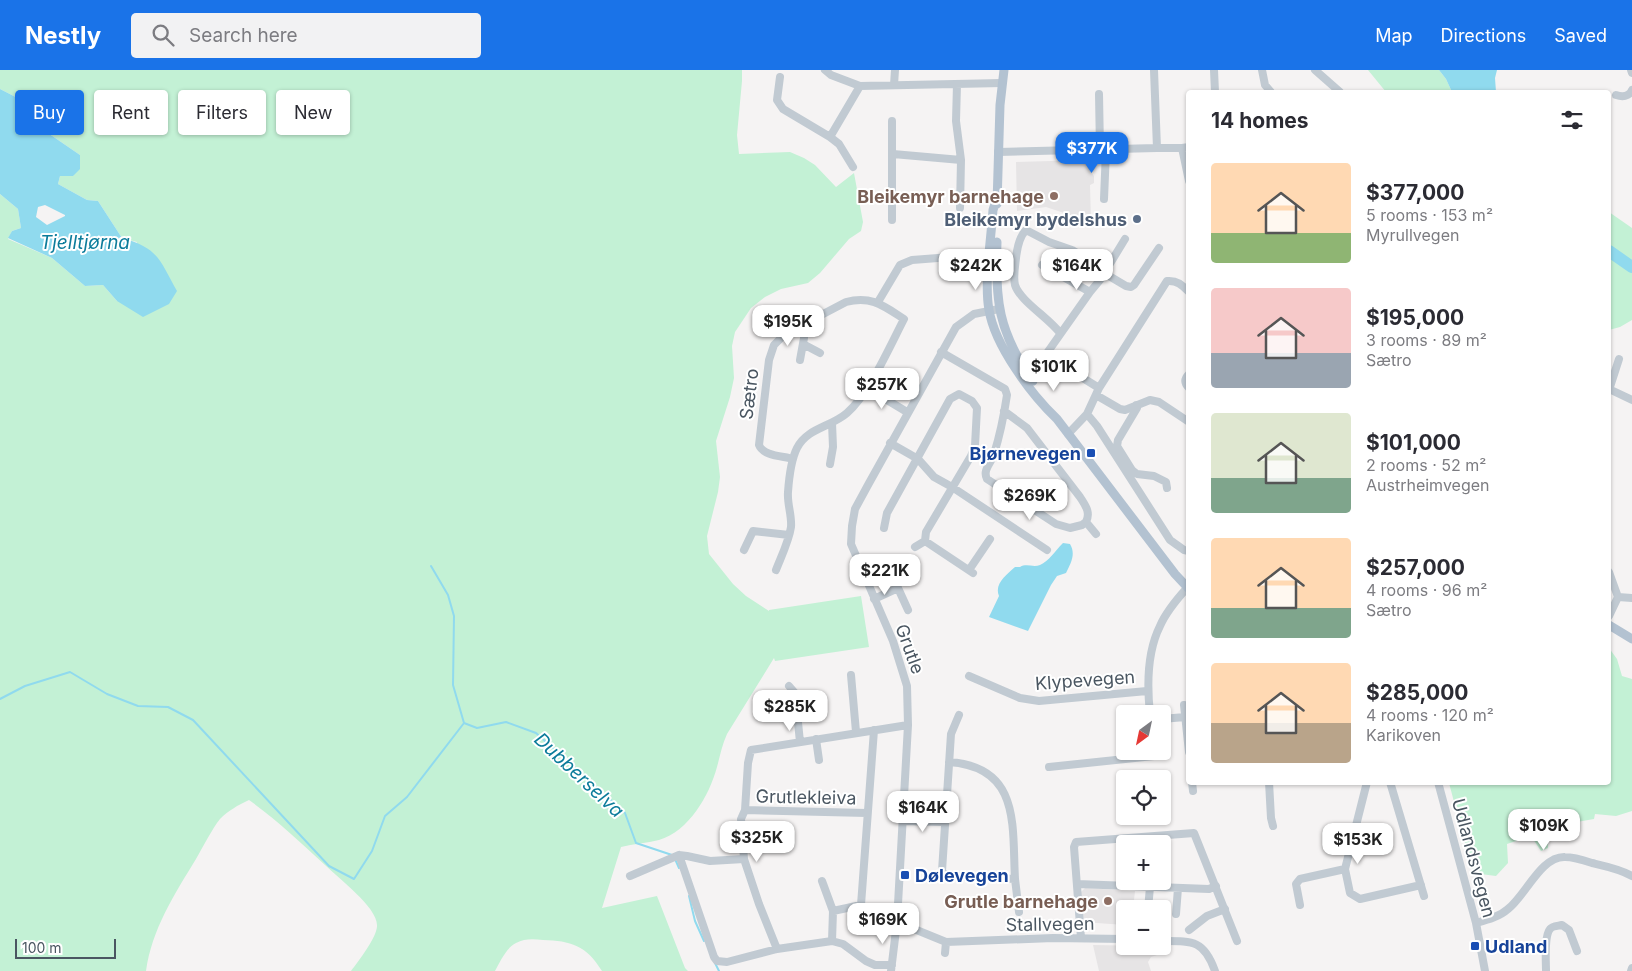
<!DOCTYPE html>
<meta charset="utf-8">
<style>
body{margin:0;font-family:Inter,sans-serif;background:#f2f2f3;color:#2b2b33;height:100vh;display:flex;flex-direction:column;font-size:19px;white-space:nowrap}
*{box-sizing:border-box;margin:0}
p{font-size:16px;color:#7c7c81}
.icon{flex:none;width:28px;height:28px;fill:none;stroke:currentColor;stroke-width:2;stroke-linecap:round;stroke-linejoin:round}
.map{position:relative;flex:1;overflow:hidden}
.sheet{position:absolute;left:1186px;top:20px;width:425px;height:695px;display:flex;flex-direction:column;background:#fff;border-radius:5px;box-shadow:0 1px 4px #0004}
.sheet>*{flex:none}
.hud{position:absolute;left:15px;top:20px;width:475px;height:45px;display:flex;gap:10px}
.needle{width:32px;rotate:213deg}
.buttons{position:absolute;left:1116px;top:635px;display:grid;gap:10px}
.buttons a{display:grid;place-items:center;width:55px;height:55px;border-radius:5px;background:#fff;box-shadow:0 1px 4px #0004;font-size:25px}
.scale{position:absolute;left:15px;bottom:12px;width:101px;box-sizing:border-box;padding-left:5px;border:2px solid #4a5661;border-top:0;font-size:14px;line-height:18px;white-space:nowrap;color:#4a5661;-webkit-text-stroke:4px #fff;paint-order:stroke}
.price{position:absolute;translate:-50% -42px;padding:0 11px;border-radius:10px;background:#fff;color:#222;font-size:16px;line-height:32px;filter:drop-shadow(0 1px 2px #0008)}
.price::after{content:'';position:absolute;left:50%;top:30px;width:15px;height:11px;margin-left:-8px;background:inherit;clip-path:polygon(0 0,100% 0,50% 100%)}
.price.active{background:#1a73e8;color:#fff}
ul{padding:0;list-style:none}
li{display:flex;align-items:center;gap:15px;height:125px;padding:0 25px}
li span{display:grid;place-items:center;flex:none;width:140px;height:100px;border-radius:5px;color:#555}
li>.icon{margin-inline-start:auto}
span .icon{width:60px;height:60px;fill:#fffc;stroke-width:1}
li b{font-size:21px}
h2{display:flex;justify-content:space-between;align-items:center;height:60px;padding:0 25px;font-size:21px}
.pill{padding:0 18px;border-radius:5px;background:#fff;box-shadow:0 1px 4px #0004;font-size:18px;line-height:45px}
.pill.active{background:#1a73e8;color:#fff}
header{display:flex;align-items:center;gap:30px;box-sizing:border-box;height:70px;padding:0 25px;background:#1a73e8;color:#fff}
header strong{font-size:24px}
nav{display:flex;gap:28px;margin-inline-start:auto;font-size:18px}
.search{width:350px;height:45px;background:#f2f2f3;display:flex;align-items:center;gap:12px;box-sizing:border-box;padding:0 18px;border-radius:5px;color:#7c7c81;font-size:19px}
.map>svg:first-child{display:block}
.education{fill:#e6e4e5}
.green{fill:#c3f1d5}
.water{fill:#90daee;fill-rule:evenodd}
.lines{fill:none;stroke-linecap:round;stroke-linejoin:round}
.stream{stroke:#90daee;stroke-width:2}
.river{stroke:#90daee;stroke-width:12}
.minor{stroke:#c1cad2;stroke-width:8}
.major{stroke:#b3c2d1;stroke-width:9}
.education-dot{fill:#8d6e63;stroke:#fff;stroke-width:2}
.service-dot{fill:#5c6f8a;stroke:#fff;stroke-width:2}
.transit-dot{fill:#1a4fb4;stroke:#fff;stroke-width:2}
.labels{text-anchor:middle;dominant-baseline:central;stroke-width:4;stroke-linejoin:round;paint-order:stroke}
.education-label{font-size:18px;font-weight:bold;fill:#785e54;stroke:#fff;text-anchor:end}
.service-label{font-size:18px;font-weight:bold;fill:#4e5e75;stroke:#fff;text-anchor:end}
.street-label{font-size:18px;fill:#4a5661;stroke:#fff}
.transit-label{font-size:18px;font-weight:bold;fill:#164399;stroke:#fff;text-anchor:start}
.water-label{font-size:19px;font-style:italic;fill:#0c7c9b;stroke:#fff}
</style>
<header>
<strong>Nestly</strong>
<div class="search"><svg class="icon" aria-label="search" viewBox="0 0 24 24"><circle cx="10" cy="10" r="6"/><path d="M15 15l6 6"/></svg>Search here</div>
<nav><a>Map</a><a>Directions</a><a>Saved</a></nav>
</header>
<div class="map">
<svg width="1632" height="901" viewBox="0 0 1632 901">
<rect width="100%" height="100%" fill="#f5f3f3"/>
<!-- education -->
<path class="education" d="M1086,90l3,4v6l5,6v7l-4,2 1,37 -45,-15 -29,4 -1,-49z
M1085,818l50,3 -2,18h-8v16l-42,-3 -3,-29z
M1093,875l56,1 8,9 -6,2 -3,5 3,9h-52z"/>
<!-- green -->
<path class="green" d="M0,0h742v11l-5,54 2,19 51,-2 14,6 11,7 21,22 18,-14 9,49 -2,9 -12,8 -29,34 -12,10 -27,6 -16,8 -14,11 -16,24 -3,14 2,32 -4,19 -14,44 4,36 -2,15 -11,44 2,18 24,30 13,12 23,15v-1l92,-14 8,51 -94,14 -1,-3 -47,76c-5,11 -7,22 -10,33 -8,29 -28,64 -58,73 -12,3 -26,4 -38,7l-19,61 55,-12 28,72 3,3h-86c-16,-26 -31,-30 -59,-31 -9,-1 -18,-2 -27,3 -10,5 -16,19 -21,28h-144c7,-9 27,-35 26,-46 0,-18 -39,-47 -52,-60 -25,-23 -48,-45 -76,-65 -11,5 -21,11 -29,19 -8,10 -17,28 -24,40 -22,36 -44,70 -50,112h-146v-777l18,15 3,19 -9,3 -4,8 44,19 33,28 18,-1 14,16 20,-59 -15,-4 -24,-37 -11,-1 -29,-16 2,-8h13l7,-21 -35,-24 -4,-21 -41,-21z
M1368,0h71l7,9 6,13h-66z
M1609,142l23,16v92l-12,7 -11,3z
M1609,578l8,11 5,17 10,3v132l-16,5 -21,-2 -1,5 -35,6 -11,12v11l-7,3 -8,-12 -14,1 -12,4 1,19 -12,13 -23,-3 -24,-90 160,-1z"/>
<!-- water -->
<path class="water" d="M1439,0h58l-2,8 1,14h-44l-6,-13z
M0,19l41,21 4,21 35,24v14l-7,7h-13l-2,8 29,16 11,1 24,37c37,10 38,23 55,53l-8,13 -26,13 -26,-16 -14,-16 -18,1 -33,-28 -44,-20 4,-7 9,-3 -3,-19 -18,-15zM45,135l20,10v1l-18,9 -11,-8 2,-10z
M1063,473l7,1c6,10 1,19 -4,29l-9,3 -6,9 -23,46 -39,-14 10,-21c-5,-12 7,-21 16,-29h5c7,-4 13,1 20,-2 9,-4 15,-14 23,-22z"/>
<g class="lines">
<!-- stream -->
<path class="stream" d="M431,496l17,29 6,21 -1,69 11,38
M0,629l25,-13 45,-14 37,22 31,12 30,1 25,13 136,146 25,13 18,-28 13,-35 22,-19 57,-74
M464,653l13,5 29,-6 30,11 89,80 11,30 36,12
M675,789l4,9
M689,826l6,25 9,20
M715,893l4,8"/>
<!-- river -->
<path class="river" d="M1609,181l23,16"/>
<!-- minor -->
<path class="minor" d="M825,0l6,5 29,11 142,-3
M1154,0l3,78
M1214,0l1,22
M1262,0l3,15 6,7
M1315,0l25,22
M1631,0l1,3
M780,7l-3,23 6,9 47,28 30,-51
M957,14l-1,37 5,39 -1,48
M894,15l1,-15
M1099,24l1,56
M1616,25c6,2 13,2 16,-5
M830,67l9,7 14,23
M1182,78l7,33
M998,82l159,-4h25l7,-1
M893,84l68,6
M1104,129l2,-49
M892,150v-99
M1042,195l48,27
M878,232l22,-37 12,-5 39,-3
M1060,263c-11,-15 -40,-32 -45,-48 -2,-8 0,-18 1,-27 1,-9 3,-21 10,-28l23,12 23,8 28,17 4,6 22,13 5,1 3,-2 25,-37
M803,274l17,9
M941,282l64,37 2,6c-3,20 -7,40 -13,59 -2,8 -12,16 -7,25l69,45 14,4 12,-3 4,-3c5,-10 -1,-17 -6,-25l-53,-69 -23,-17
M800,290l4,-22v-14
M1189,304c-5,5 -5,9 0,14
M867,318l40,24
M1099,318l-45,-28 -7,-7 43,-61 10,-12 25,-41
M1609,319l23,11
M1609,320l10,-31
M1096,325l24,14 5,1 25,-10 9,2 30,20
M1136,335l1,3 -19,32 -1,6 15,24 5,4 17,2 12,6 1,6
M1087,344l10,12 73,114 14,10 5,1
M1068,364l19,-20 12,-26 68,-107c10,-1 15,4 22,11
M890,373l28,16 16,18 18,10 95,63
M830,394l3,-17 -1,-24
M1086,452l10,12
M884,458l3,-15 63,-114 9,-5 13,7 5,7 -2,38 -4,10 -45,76 -1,9 48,32
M915,477l10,-6
M744,480l9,-19 36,4
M776,500c5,-13 13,-29 15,-43 1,-12 -4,-23 -3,-35 1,-14 3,-32 9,-44 10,-20 34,-21 50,-35 22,-19 43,-67 57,-94 -20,-13 -33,-24 -58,-17l-61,32 -11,11 -5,15 -10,85c4,11 24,11 34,14
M969,500l21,-31
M1609,502l9,25 -9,19
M1618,527l14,1
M874,529l24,-11 10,22
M851,605l5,57
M969,606l51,22 19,3 108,-10
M789,616l6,7 5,49
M1184,635l5,47
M1150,644c-3,-28 -3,-62 10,-88 6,-14 17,-27 27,-38
M1162,649l23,-2
M816,669l3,21
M949,692c72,5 63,64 66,117l-63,-3 -6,-1 -4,-4 9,-137 8,-19
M1049,697l105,-11v-5
M1192,712l1,9
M1269,712l2,36 2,8
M1367,712l-22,87 5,24 10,6 61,-14
M1390,712l34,114
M1438,712l38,141 9,48
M745,740l122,3
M902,751l42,1
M679,785l8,1 23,5 34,-2 15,45 18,45
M744,789l-3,-40 4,-9 3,-47 3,-13 157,-25
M630,806l49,-21 35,102 3,4 10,1 50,-13 55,-8 11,3 23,17 9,4h17
M1015,809l4,33
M822,811l11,30 -1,30
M1077,814l132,5 7,-3
M1300,835l-4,-21 4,-5 45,-10
M1148,839l2,-22
M833,841l28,-6 13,-175
M1176,844l2,-26
M897,852l49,20 107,-4 72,1
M1476,853c11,-3 23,-6 32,-14 18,-14 33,-53 57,-52 9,0 18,3 27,6 13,3 28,6 40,13
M1189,860l18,-14 18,-7
M1081,868l-7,-91 2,-5 118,-9 43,108
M1162,871c31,0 42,-1 53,30
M945,883l1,-11
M891,901l6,-49 11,-197 -1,-39 -14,-45 -42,-97 1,-18 3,-17 13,-24 88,-158 18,-13 25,-5
M1546,901c0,-9 -2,-35 4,-42 2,-3 8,-3 12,-4l7,5 8,21
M1631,901l1,-3"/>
<!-- major -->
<path class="major" d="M996,131l-3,9c-2,30 -9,72 -4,100 6,36 42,84 68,109l118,155 14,15
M997,134l3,-99 4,-35
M997,172c-2,58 1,90 36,139
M1609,555l23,14"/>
</g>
<!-- markers -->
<g class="education-dot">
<circle cx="1054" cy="126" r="5"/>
<circle cx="1108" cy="831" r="5"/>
</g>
<circle class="service-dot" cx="1137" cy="149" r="5"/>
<g class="transit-dot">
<rect x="1086" y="378" width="10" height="10" rx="2.5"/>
<rect x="900" y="800" width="10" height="10" rx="2.5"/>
<rect x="1470" y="871" width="10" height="10" rx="2.5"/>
</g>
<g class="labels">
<!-- education labels -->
<g class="education-label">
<text x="1044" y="126">Bleikemyr barnehage</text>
<text x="1098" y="831">Grutle barnehage</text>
</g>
<!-- service labels -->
<g class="service-label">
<text x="1127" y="149">Bleikemyr bydelshus</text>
</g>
<!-- street labels -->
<g class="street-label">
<text transform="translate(749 324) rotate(-83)">Sætro</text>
<text transform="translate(910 579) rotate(70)">Grutle</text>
<text transform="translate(1085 610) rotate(-4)">Klypevegen</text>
<text transform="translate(806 727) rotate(1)">Grutlekleiva</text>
<text transform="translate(1474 788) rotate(75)">Udlandsvegen</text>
<text transform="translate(1050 854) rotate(-1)">Stallvegen</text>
</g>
<!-- transit labels -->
<g class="transit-label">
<text x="1081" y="383" text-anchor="end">Bjørnevegen</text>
<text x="915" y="805">Dølevegen</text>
<text x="1485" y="876">Udland</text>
</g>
<!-- water labels -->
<g class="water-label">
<text x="85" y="172">Tjelltjørna</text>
<text transform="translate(579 705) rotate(43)">Dubberselva</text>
</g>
</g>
</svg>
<div class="buttons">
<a><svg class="needle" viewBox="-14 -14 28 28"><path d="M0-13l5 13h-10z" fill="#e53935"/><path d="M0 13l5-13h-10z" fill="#7c7c81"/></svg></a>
<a><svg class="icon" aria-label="locate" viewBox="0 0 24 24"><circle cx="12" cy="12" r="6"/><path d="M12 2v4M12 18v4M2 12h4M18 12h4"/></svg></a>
<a>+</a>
<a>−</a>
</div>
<div class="scale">100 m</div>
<b class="price active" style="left:1092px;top:104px">$377K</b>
<b class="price" style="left:976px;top:221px">$242K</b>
<b class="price" style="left:1077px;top:221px">$164K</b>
<b class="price" style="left:788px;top:277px">$195K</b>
<b class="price" style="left:1054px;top:322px">$101K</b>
<b class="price" style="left:882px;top:340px">$257K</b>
<b class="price" style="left:1030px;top:451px">$269K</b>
<b class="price" style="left:885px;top:526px">$221K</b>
<b class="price" style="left:790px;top:662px">$285K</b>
<b class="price" style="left:923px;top:763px">$164K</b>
<b class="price" style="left:1544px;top:781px">$109K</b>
<b class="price" style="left:757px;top:793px">$325K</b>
<b class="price" style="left:1358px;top:795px">$153K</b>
<b class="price" style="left:883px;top:875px">$169K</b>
<div class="hud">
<a class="pill active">Buy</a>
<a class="pill">Rent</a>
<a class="pill">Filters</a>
<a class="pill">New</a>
</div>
<section class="sheet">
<h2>14 homes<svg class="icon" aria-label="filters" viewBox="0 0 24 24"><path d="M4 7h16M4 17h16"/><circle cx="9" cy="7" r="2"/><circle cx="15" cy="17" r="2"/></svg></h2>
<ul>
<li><span style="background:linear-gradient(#ffd9b3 70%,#8fb573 0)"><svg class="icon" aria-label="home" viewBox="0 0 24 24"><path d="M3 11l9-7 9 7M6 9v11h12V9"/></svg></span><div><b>$377,000</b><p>5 rooms · 153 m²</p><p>Myrullvegen</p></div></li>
<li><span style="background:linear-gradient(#f6c9c9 65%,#9aa5b1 0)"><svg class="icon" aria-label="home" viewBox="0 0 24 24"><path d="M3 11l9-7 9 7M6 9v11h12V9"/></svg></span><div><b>$195,000</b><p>3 rooms · 89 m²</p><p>Sætro</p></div></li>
<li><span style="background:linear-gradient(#dfe7d0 65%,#7fa58c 0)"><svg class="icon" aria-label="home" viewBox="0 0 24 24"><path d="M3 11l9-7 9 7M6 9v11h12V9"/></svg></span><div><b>$101,000</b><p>2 rooms · 52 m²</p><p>Austrheimvegen</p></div></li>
<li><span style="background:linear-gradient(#ffd9b3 70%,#7fa58c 0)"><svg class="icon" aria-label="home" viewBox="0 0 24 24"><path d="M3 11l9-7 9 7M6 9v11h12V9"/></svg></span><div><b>$257,000</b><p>4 rooms · 96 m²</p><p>Sætro</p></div></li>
<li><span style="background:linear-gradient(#ffd9b3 60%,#b9a48a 0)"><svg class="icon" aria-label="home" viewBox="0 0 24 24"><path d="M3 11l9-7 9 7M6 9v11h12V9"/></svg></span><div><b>$285,000</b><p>4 rooms · 120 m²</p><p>Karikoven</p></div></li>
</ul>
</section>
</div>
